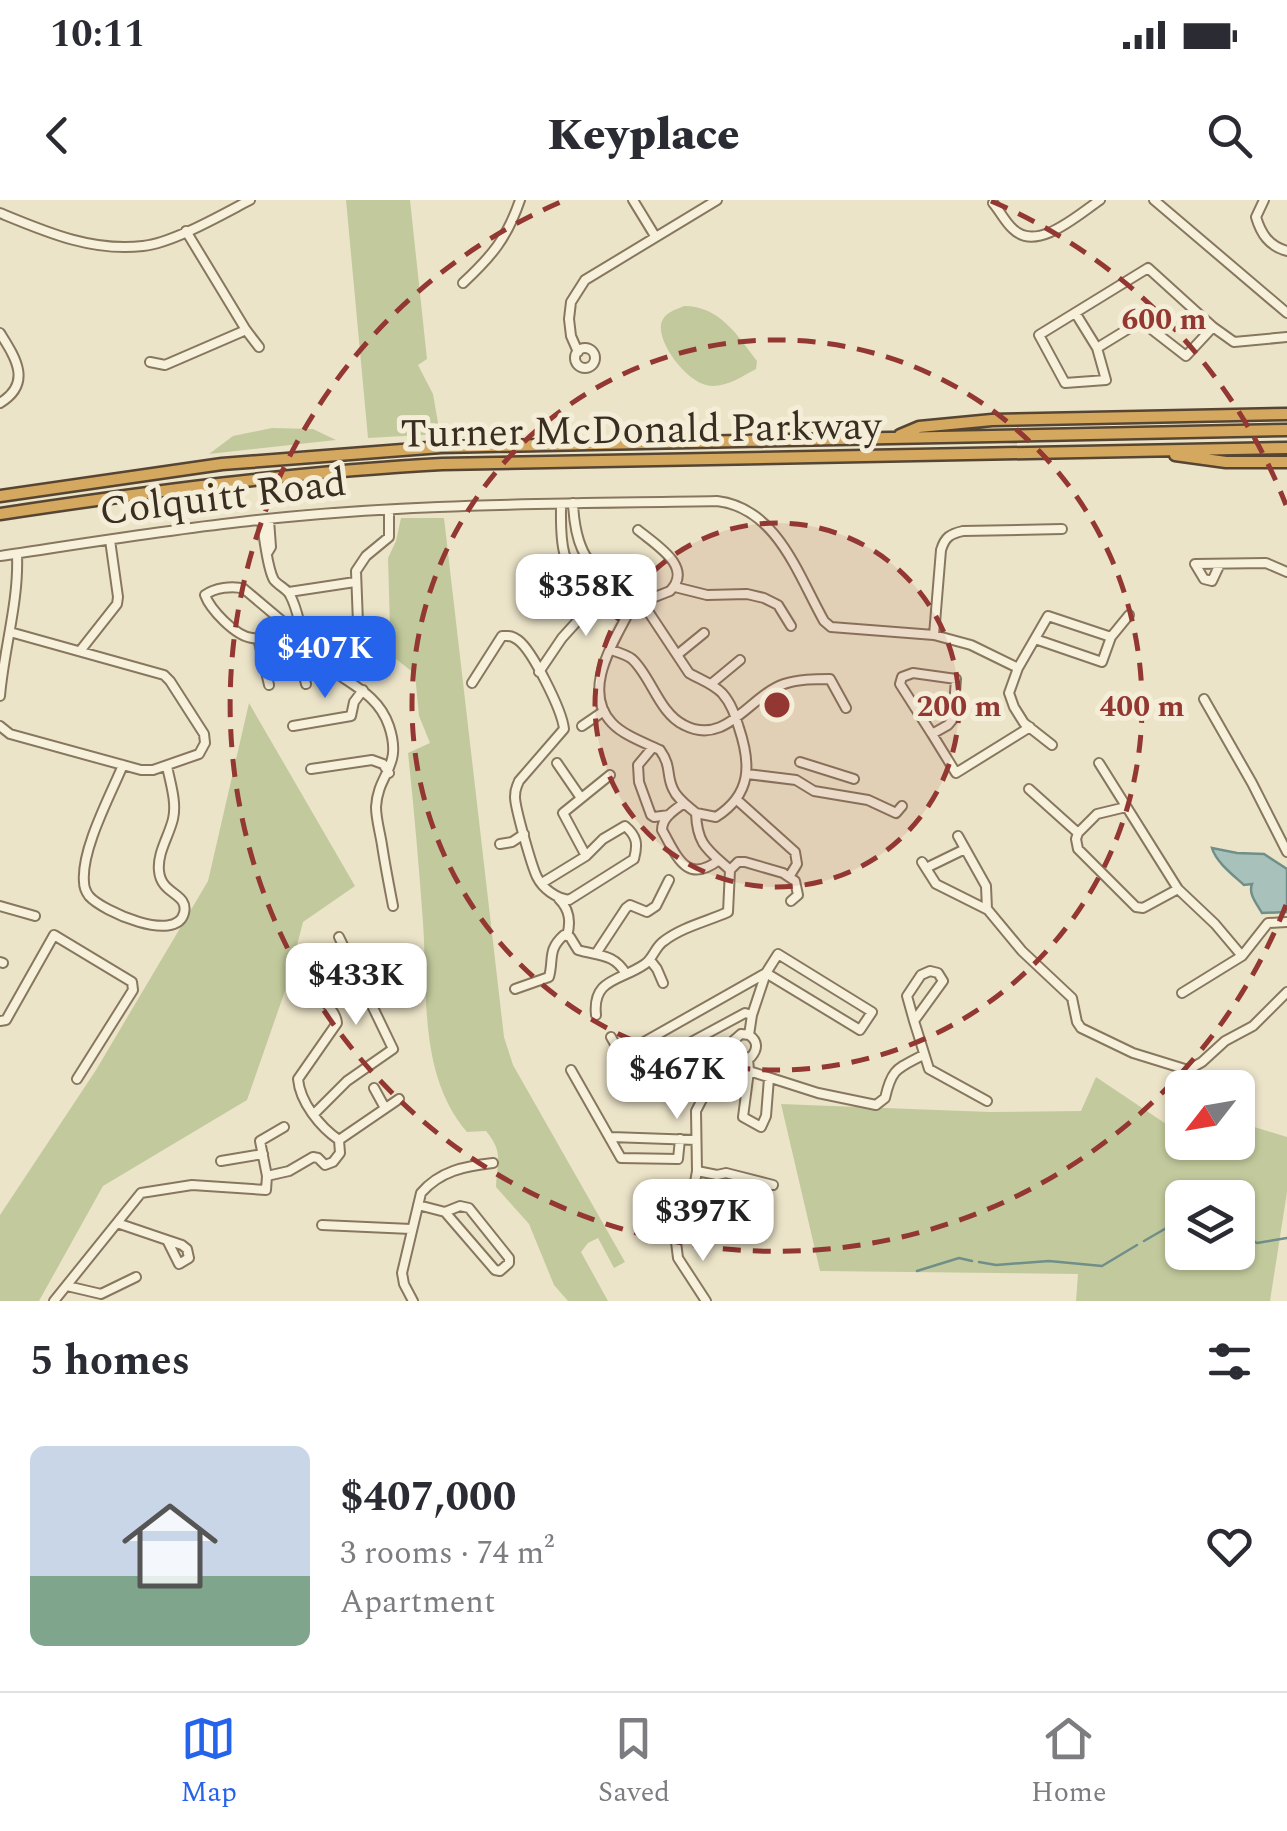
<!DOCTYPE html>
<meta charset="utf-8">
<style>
body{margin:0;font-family:Spectral,serif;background:#f7f7f7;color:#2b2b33;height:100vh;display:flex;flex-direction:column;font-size:38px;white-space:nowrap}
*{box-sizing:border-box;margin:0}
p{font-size:32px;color:#7c7c81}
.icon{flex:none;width:55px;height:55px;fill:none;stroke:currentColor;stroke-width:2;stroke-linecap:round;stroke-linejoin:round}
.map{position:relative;height:1101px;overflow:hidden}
.details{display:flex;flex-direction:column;background:#fff;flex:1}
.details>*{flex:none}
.needle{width:65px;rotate:239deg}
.buttons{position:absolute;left:1165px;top:870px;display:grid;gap:20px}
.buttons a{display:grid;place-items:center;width:90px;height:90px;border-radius:15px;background:#fff;box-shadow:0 2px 8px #0004;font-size:50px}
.price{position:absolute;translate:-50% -85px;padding:0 22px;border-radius:20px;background:#fff;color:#222;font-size:32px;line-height:65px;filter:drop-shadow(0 2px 5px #0008)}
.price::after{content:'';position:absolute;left:50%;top:60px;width:30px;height:22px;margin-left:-15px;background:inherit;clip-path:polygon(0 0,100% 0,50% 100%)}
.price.selected{background:#2563eb;color:#fff}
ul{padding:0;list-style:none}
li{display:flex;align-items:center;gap:30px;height:250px;padding:0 30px}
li+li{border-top:2px solid #e1e1e2}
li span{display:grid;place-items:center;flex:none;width:280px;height:200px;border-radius:15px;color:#555}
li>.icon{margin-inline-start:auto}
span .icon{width:120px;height:120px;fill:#fffc;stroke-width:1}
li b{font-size:42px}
h2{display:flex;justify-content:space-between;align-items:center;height:120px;padding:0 30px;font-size:42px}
.status{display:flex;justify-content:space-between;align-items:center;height:70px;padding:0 50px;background:#fff;direction:ltr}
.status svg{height:28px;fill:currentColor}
header{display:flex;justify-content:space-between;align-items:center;height:130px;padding:0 30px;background:#fff;font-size:45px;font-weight:800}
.tabs{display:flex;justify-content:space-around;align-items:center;height:140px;border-top:2px solid #e1e1e2;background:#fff;font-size:28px;color:#7c7c81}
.tabs a{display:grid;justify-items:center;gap:5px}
.tabs .selected{color:#2563eb}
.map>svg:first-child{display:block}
.green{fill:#c2ca9d;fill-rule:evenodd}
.water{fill:#a9c1bb;stroke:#708f89;stroke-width:2.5}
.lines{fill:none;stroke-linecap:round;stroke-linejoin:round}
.stream{stroke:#708f89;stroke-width:2.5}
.minor-casing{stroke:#88775f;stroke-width:12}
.highway-casing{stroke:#564532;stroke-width:15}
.minor{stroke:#f7f1dc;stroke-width:8}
.highway{stroke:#d5a860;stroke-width:10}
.ring{fill:none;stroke:#933732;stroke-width:5;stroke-dasharray:18 12}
.labels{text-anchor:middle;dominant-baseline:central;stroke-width:10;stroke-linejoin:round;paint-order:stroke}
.street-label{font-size:40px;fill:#392e21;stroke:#f4edd8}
.centre{fill:#933732;stroke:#f4edd8;stroke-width:5}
.ring-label{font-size:30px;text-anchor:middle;font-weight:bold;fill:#933732;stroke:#f4edd8;stroke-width:10;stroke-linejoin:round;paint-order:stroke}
</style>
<div class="status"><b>10:11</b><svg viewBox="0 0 49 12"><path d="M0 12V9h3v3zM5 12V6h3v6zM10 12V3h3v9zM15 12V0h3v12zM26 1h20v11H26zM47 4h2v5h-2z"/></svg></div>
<header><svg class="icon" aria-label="back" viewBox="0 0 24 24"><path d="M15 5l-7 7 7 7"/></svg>Keyplace<svg class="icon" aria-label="search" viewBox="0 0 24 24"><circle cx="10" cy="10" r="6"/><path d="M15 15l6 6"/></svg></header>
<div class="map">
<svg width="1287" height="1101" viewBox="0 0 1287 1101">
<rect width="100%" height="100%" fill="#ece4c9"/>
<!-- green -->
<path class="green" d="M346,0h64l17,159 -9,6 15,29 7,40 -72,4z
M684,106c36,0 54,30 73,55l-1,8c-13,7 -28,17 -43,17 -23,1 -55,-41 -52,-61 2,-12 14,-15 23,-19z
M272,228l41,1 23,11 -127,14 24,-18z
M401,318h43l60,519 9,28 112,197 -11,6 -16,-30 -10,5 -7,9 27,49h-40l-14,-16 -25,-61 -33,-37c1,-26 8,-34 -10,-56l-19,1c-49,-57 -39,-139 -44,-209 -4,-57 -9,-114 -15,-170l22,-10 -11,-27 -4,-42 -19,-15 -6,-30 -2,-71 8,-17z
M249,503l106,183 -52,36 -17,66 -39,112 -144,86 -64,115h-39v-86l96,-145 112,-189z
M1096,877l76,51 10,-5v19h56v-20l49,15v55l-17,109h-194l2,-27 -258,-3 -39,-167 209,8 91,-1zM1182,998h56v54h-56z"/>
<!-- water -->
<path class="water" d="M1212,648l25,5 27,1 23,15v43l-25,1c-5,-9 -14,-19 -10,-29l-8,1c-11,-10 -28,-23 -32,-37z"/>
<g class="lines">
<!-- stream -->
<path class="stream" d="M1238,1033l6,3
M1250,1039l7,4 30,-5
M1144,1041l38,-22
M979,1062l17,3 53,-4 53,5 35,-21
M917,1071l42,-13 13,3"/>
<!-- minor casing -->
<g class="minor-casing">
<path id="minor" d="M633,0l22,36
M1154,0l133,113
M1264,0l-8,17c5,17 13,29 31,34
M993,3c7,8 12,19 20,26 24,24 66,-15 87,-29
M0,13c46,19 92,39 143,33 30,-3 80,-32 107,-46
M186,31l60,99 13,17
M463,83c29,-27 44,-45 57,-83
M1076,114l21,34
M1213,127l-27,29 -45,-35 -44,27 9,32 -41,3 -26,-48 109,-67 65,59 21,15 53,-5
M0,133c15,24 33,50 0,70
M575 158a10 10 0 1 1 20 0a10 10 0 1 1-20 0Z
M578,152l-7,-16 -2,-17 2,-17 14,-22 132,-80
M150,162l15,3 81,-35
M573,303c1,22 6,56 27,67 11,5 21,7 30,14l59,89c12,7 23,10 33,20 9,10 13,22 17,35 12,36 13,66 -23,89l-20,-4
M561,305c0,29 -3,66 30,79 10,4 22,3 33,7 5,2 9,5 14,7
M262,320c1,13 6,50 12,60 5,6 13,9 16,15 12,22 8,45 27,63 25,24 60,32 72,68 14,42 -11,46 -13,81 0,12 4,25 6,38 3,20 7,40 11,61
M268,352l3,-5 -2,-27
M0,356c80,-12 160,-25 240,-34 158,-19 318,-18 477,-21 60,7 81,74 107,120l7,6 103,8 37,10 47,23
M1220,364l-8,17 -8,-2 -9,-15 71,-1 21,9
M675,387l32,8 40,-1 17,4 14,7 13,21
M289,392l66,-10
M292,428c-12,3 -29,12 -40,10 -17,-2 -42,-29 -47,-43 9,-7 28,-10 39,-6l57,48
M292,428l14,56
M934,435l7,-85c4,-13 9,-16 22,-19l99,-2
M258,438l11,47
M1035,439l67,23 9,-25 18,-22
M611,450c6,2 16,5 21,9 19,17 27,54 52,66 42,22 65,-29 100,-41 15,-5 31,-5 46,-5l16,29
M80,451l37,-47 1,-7 -8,-57
M677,455l27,-22
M331,468l25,-36 2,-9 -2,-52 10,-15 23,-19v-27
M539,472l23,-34 19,-21 -1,-14 8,-9 11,-25
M913,473l43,6 -3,40 -5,6 -16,9 -32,-50 2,-7z
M472,483l30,-47c7,0 9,-1 16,4 14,10 44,70 46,89l-45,52c-3,8 -4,7 -4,16 0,11 17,70 22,80 6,12 19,21 32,23l65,-41c4,-15 3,-23 -9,-33l-22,13 -17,17 -23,-43 47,-38
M711,484l29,-24
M0,496c4,-48 19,-94 17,-142
M1204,499l48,84 35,69
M0,526l10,8 131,36h12l46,-16 6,-11 -1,-9 -34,-53 -6,-6 -154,-43
M293,526l58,-10 3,-14 9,-12
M582,526l22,-15
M932,534l24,39 74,-46
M1052,545l-28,-22 -10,-16 -5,-14 9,-25 30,-52 63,21
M653,547l-15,18 1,17 12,33 3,2 15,-2
M800,562l54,17
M557,563l24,35
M1099,563l79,126 37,35 27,32
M123,565c-13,31 -42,85 -39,117 0,5 2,10 5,14 13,15 87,48 95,17 5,-20 -23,-18 -25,-42 -2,-18 10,-35 14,-52 4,-17 -3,-37 -6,-53
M311,569l61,-9 11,4 6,9
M747,574l49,6 18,11 54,9 28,13 6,-7
M1029,589l49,44
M736,599l59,53 2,12 -8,13
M684,603c-9,7 -22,14 -22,27 15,26 24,55 57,30
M1078,633l-2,6 2,10 58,58 7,1 35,-19
M1078,633l19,-19 29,-7
M958,636l28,50 1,23
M500,644l12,-2 12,-8
M922,662l14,22 52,26 34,41 50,47 5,24 4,6 52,25 55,17 14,-8 23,-21 28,-15 34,-34
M926,668l39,-19
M730,670l8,-8h7l38,11 12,8 3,14 -7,6
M542,683l44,-27
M559,699c11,11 12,23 8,37
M0,706l35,10
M597,752l29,-44 4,-3 17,7 9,-6 13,-26
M778,754l94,58 -12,18 -94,-57z
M650,760l7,9 6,14
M0,762l3,1
M930,771l8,2 5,8 -29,40 -7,-25 14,-21z
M515,789l34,-12c5,-18 -2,-27 15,-42l6,2 8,13c20,6 36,3 48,24
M1182,793l60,-37 26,-33 19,-1
M596,815c-4,-37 25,-34 49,-51 9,-7 10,-17 19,-23 18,-14 44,-20 64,-29l2,-42c-22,-20 -33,-25 -34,-57 -8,-7 -19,-14 -23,-24 -7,-14 -1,-22 -13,-39 -15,-7 -37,-15 -48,-27 -32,-34 4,-84 20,-117l38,-15c24,-24 -14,-46 -32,-61
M0,821l6,-1 48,-85 78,47 1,8 -56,89
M914,821l15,48 58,32
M749,835l-8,-1 -8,7 1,11 7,6 10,-1c7,-8 7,-16 -2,-22l3,-20 14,-42
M611,837l29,51 11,8 20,-43 74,-40 7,2
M621,855l145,-82
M748,858l1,13 69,22 58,12 9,-7c7,-30 12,-29 38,-43
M571,870l50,88 57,1 2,-20
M749,871l-6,46 18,10 5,-11 3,-38
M374,888l11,20
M314,914l33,-33 46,-32 -54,-112
M611,937l85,3
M339,940c-19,-13 -39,-38 -41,-61l39,-56c-1,-11 -10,-17 -16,-27 -12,-22 9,-35 27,-42
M221,961l42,-7
M697,971l20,4 9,-2 47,12
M267,976l-7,-35 24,-14
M418,1005l27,7 50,58 5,1 9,-8v-5l-40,-50 -9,-2 -15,6
M117,1023l50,17 12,24 10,-6 -2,-9 -5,-4 -15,-5
M322,1025l89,4
M67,1086l34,8 35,-17
M54,1101l87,-108 51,-8 74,5 1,-14 22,-5 24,-14 5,1 7,7 8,-3 7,-9 -1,-13 60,-41
M413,1101l-9,-17 -2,-11 19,-80c19,-22 44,-27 72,-30
M706,1101l-28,-43 -2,-16 18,-54 3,-17 -1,-60 15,-29 25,-27"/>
</g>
<!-- highway casing -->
<g class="highway-casing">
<path id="highway" d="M900,235l19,-8 73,-7 295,-6
M1175,255l51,7h61
M0,296l222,-32 219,-17 846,-17
M0,314c147,-22 294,-42 442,-50l845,-16"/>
</g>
<!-- minor -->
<use href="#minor" class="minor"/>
<!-- highway -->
<use href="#highway" class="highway"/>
</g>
<!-- distance rings -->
<circle cx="777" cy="505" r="182" fill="#933732" fill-opacity=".12"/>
<g class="ring">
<circle cx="777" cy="505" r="182"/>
<circle cx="777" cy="505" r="365"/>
<path d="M1286 705A547 547 0 1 1 563 1M991 1A547 547 0 0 1 1286 305"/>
</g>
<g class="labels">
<!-- street labels -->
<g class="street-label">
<text transform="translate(641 231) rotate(-1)">Turner McDonald Parkway</text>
<text transform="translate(223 298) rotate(-7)">Colquitt Road</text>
</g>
</g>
<circle cx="777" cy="505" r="15" class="centre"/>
<g class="ring-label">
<text x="1164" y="129">600 m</text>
<text x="959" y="516">200 m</text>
<text x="1142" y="516">400 m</text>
</g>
</svg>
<div class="buttons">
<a><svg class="needle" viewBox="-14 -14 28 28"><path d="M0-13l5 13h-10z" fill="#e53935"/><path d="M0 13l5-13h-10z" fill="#7c7c81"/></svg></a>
<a><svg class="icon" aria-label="layers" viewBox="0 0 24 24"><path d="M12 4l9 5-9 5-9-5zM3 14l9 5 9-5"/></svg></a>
</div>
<b class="price" style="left:586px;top:439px">$358K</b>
<b class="price selected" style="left:325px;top:501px">$407K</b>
<b class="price" style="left:356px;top:828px">$433K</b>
<b class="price" style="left:677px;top:922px">$467K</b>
<b class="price" style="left:703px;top:1064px">$397K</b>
</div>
<section class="details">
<h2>5 homes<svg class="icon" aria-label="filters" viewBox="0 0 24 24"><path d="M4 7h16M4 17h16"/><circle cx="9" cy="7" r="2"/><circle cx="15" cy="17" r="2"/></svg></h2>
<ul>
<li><span style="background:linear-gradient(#c9d6e8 65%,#7fa58c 0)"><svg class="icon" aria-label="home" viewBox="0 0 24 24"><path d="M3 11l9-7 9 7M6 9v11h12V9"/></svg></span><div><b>$407,000</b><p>3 rooms · 74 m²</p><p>Apartment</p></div><svg class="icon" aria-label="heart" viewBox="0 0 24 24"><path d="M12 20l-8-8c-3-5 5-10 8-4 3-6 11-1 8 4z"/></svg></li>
</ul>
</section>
<nav class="tabs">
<a class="selected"><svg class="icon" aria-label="map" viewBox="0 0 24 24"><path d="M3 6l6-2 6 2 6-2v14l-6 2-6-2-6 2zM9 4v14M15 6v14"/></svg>Map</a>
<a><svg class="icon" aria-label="saved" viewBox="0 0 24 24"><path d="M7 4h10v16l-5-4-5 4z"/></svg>Saved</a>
<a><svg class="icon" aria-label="home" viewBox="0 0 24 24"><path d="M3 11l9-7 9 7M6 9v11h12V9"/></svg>Home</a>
</nav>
